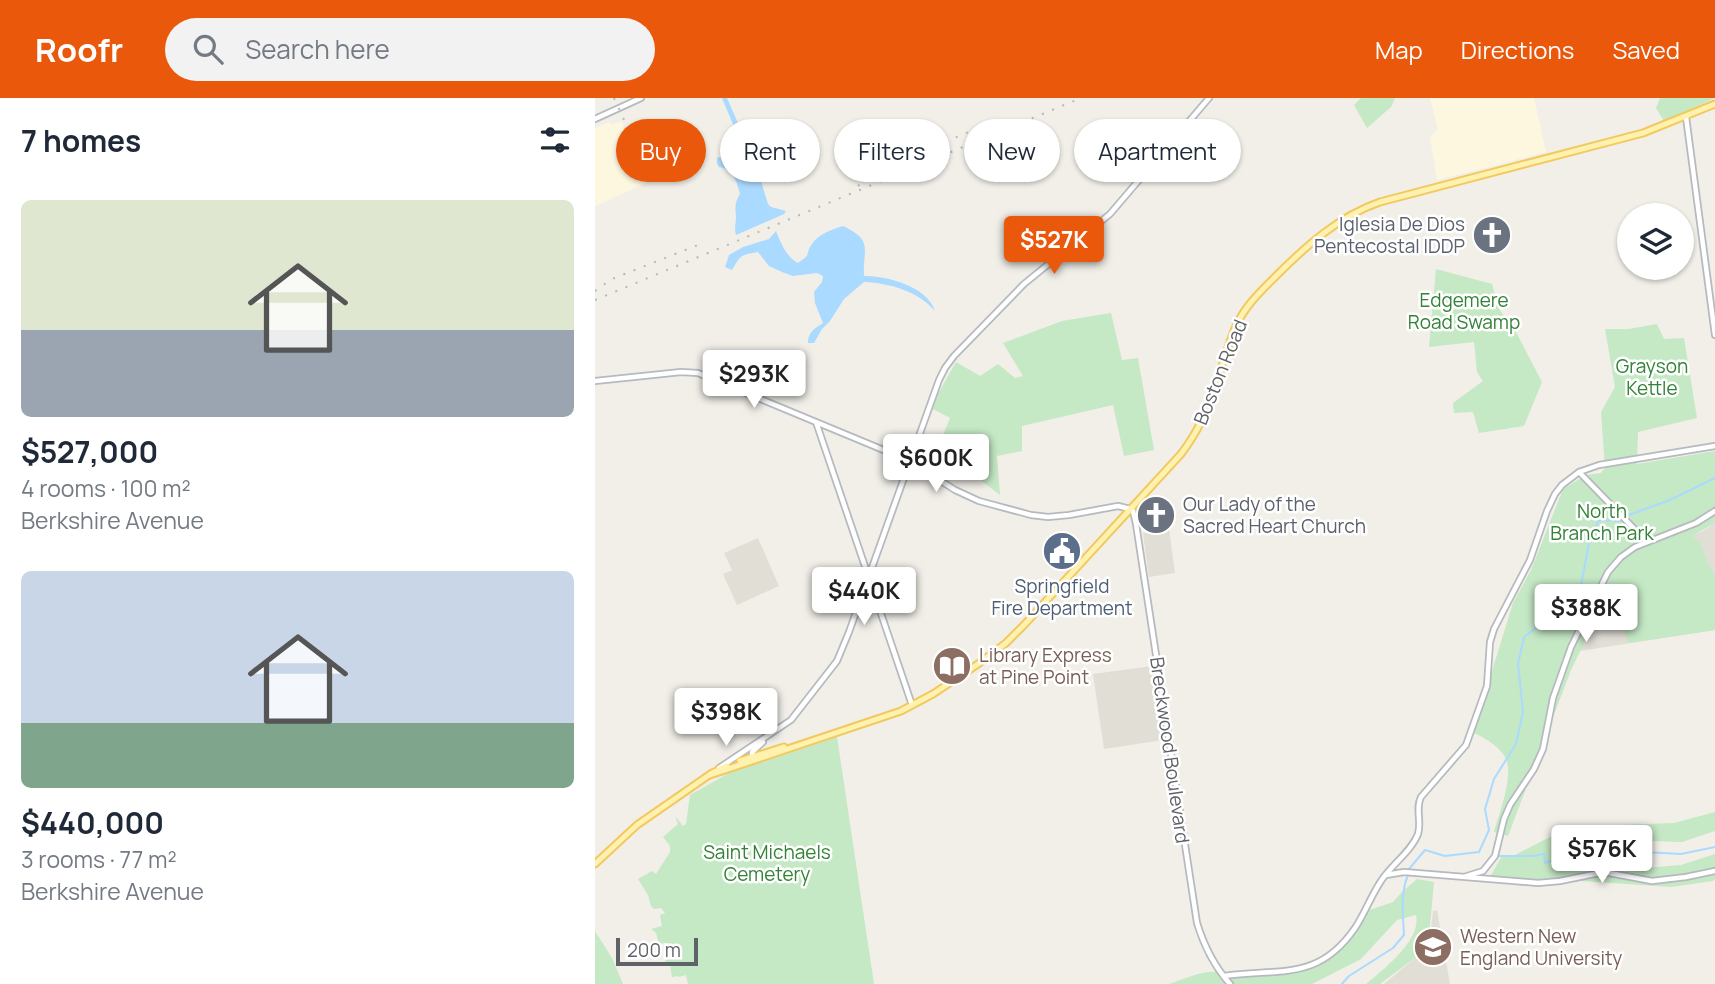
<!DOCTYPE html>
<meta charset="utf-8">
<style>
body{margin:0;font-family:Manrope,sans-serif;background:#f2f2f3;color:#1f2937;height:100vh;display:flex;flex-direction:column;font-size:26px;white-space:nowrap}
*{box-sizing:border-box;margin:0}
p{font-size:23px;color:#747a83}
.icon{flex:none;width:38px;height:38px;fill:none;stroke:currentColor;stroke-width:2;stroke-linecap:round;stroke-linejoin:round}
.map{position:relative;flex:1;overflow:hidden}
.details{display:flex;flex-direction:column;background:#fff;width:595px}
.details>*{flex:none}
.hud{position:absolute;left:21px;top:21px;width:665px;height:63px;display:flex;gap:14px}
.controls{position:absolute;left:1022px;top:105px;display:grid;gap:14px}
.controls a{display:grid;place-items:center;width:77px;height:77px;border-radius:50%;background:#fff;box-shadow:0 2px 5px #0004;font-size:35px}
.scale{position:absolute;left:21px;bottom:18px;width:82px;box-sizing:border-box;padding-left:7px;border:4px solid #5f6368;border-top:0;font-size:19px;line-height:24px;white-space:nowrap;color:#5f6368;-webkit-text-stroke:5px #fff;paint-order:stroke}
.price{position:absolute;translate:-50% -60px;padding:0 16px;border-radius:7px;background:#fff;color:#222;font-size:23px;line-height:46px;filter:drop-shadow(0 2px 4px #0008)}
.price::after{content:'';position:absolute;left:50%;top:42px;width:21px;height:16px;margin-left:-10px;background:inherit;clip-path:polygon(0 0,100% 0,50% 100%)}
.price.selected{background:#ea580c;color:#fff}
ul{padding:0;list-style:none}
li{display:grid;align-content:center;gap:14px;height:371px;padding:0 21px}
li span{display:grid;place-items:center;height:217px;border-radius:10px;color:#555}
li>.icon{margin-inline-start:auto}
span .icon{width:126px;height:126px;fill:#fffc;stroke-width:1}
li b{font-size:30px}
h2{display:flex;justify-content:space-between;align-items:center;height:84px;padding:0 21px;font-size:30px}
.tag{padding:0 24px;border-radius:32px;background:#fff;box-shadow:0 2px 5px #0004;font-size:24px;line-height:63px}
.tag.selected{background:#ea580c;color:#fff}
header{display:flex;align-items:center;gap:42px;box-sizing:border-box;height:98px;padding:0 35px;background:#ea580c;color:#fff}
header strong{font-size:33px}
nav{display:flex;gap:38px;margin-inline-start:auto;font-size:24px}
.search{width:490px;height:63px;background:#f2f2f3;display:flex;align-items:center;gap:18px;box-sizing:border-box;padding:0 24px;border-radius:38px;color:#747a83;font-size:26px}
main{display:flex;flex:1;min-height:0}
.map>svg:first-child{display:block}
.commercial{fill:#fef7e0}
.education{fill:#e1ded6}
.green{fill:#c5e8c5}
.water{fill:#aadaff}
.lines{fill:none;stroke-linecap:round;stroke-linejoin:round}
.stream{stroke:#aadaff;stroke-width:2}
.secondary-casing{stroke:#b6babf;stroke-width:8}
.primary-casing{stroke:#f2c960;stroke-width:9}
.secondary{stroke:#fff;stroke-width:4.5}
.primary{stroke:#fff2af;stroke-width:5}
.rail{stroke:#b6b7b8;stroke-width:2;stroke-dasharray:2 9;stroke-linecap:butt}
.labels{text-anchor:middle;dominant-baseline:central;stroke-width:5;stroke-linejoin:round;paint-order:stroke}
.worship-label{font-size:19px;fill:#5b616d;stroke:#fff;text-anchor:end}
.park-label{font-size:19px;fill:#348238;stroke:#fff}
.street-label{font-size:19px;fill:#5f6368;stroke:#fff}
.service-label{font-size:19px;fill:#4e5e75;stroke:#fff}
.education-label{font-size:19px;fill:#785e54;stroke:#fff;text-anchor:start}
</style>
<header>
<strong>Roofr</strong>
<div class="search"><svg class="icon" aria-label="search" viewBox="0 0 24 24"><circle cx="10" cy="10" r="6"/><path d="M15 15l6 6"/></svg>Search here</div>
<nav><a>Map</a><a>Directions</a><a>Saved</a></nav>
</header>
<main>
<section class="details">
<h2>7 homes<svg class="icon" aria-label="filters" viewBox="0 0 24 24"><path d="M4 7h16M4 17h16"/><circle cx="9" cy="7" r="2"/><circle cx="15" cy="17" r="2"/></svg></h2>
<ul>
<li><span style="background:linear-gradient(#dfe7d0 60%,#9aa5b1 0)"><svg class="icon" aria-label="home" viewBox="0 0 24 24"><path d="M3 11l9-7 9 7M6 9v11h12V9"/></svg></span><div><b>$527,000</b><p>4 rooms · 100 m²</p><p>Berkshire Avenue</p></div></li>
<li><span style="background:linear-gradient(#c9d6e8 70%,#7fa58c 0)"><svg class="icon" aria-label="home" viewBox="0 0 24 24"><path d="M3 11l9-7 9 7M6 9v11h12V9"/></svg></span><div><b>$440,000</b><p>3 rooms · 77 m²</p><p>Berkshire Avenue</p></div></li>
</ul>
</section>
<div class="map">
<svg width="1120" height="886" viewBox="0 0 1120 886">
<rect width="100%" height="100%" fill="#f1efe8"/>
<!-- commercial -->
<path class="commercial" d="M835,0h104l12,54 -109,28 -7,-43 8,-7z
M26,23l27,61 -53,24v-78l15,-6 1,3z"/>
<!-- education -->
<path class="education" d="M1120,425v107l-135,21 28,-58 42,-41 53,-21z
M574,431l6,44 -26,4 -6,-44z
M163,440l21,48 -42,19 -14,-31 9,-4 -8,-17z
M557,568l11,74 -59,9 -11,-75z
M842,812l13,74h-66l32,-27 14,-19 3,-27z"/>
<!-- green -->
<path class="green" d="M766,0h34l-4,9 -24,21 -13,-23z
M1065,0h55l-51,23 -8,-13z
M841,171l56,15 7,25 18,25 25,48 -18,44 -45,7 -6,-21 -19,1 -1,-10 30,-22 -6,-9 -3,-30 -45,5z
M516,215l11,47 16,-2 16,92 -30,6 -11,-51 -91,21v25l-25,5 3,39 -51,-39 -10,13 -7,-7 18,-44 -17,-9 5,-15 18,-32 24,14 18,-12 17,14 8,-2 -20,-33 59,-22z
M1062,226l7,15 20,-1 13,80 -59,14 -1,32 78,-13v72l-23,13 8,6 7,19 8,15v54l-86,13 -21,-49 -37,76 -63,166 -14,-4c5,-17 18,-52 13,-70 -5,-16 -23,-24 -37,-31l6,-8 37,-120 18,-33 32,-81 23,-14 15,-2 4,-5 -4,-56 14,-25 -10,-58h24z
M242,639l37,247h-186l-2,-9 -7,2 -1,-1 -6,1 -2,-13 -6,-2 5,-4 -3,-15 -7,1 -3,-11 -5,-4 11,-3 -2,-11 5,-2 -4,-5 -7,1 -3,-3 -3,-11 -10,-16 14,-8 4,3 14,-22v-6l-7,-9 15,-13 -3,-8 8,10 3,-2 4,-29 39,-22z
M1120,714v19l-33,11 -59,-2 -38,6 -16,12 1,5 39,8 72,-6 34,-11v25l-2,2 -42,6 -104,-7 -4,3c-24,2 -52,8 -72,-8l11,-19h11l35,-18 45,-12 81,-3z
M822,781l17,3 -5,54 -13,21 -36,27h-14c17,-14 56,-44 50,-69l-19,5 -36,39 -49,25h-143c18,-6 42,-18 59,-9l74,-5 18,-6 27,-28 17,-24 29,-10 10,-11z
M0,833l17,27 11,26h-28z"/>
<!-- water -->
<path class="water" d="M127,0h5l28,64 13,42 3,3 15,4 -2,3 -48,21c-2,-7 0,-11 0,-18 -1,-10 -1,-15 4,-23 -3,-12 -7,-25 -21,-27l-2,-4v-5l20,-8 3,-9z
M248,128c32,15 19,24 21,50 23,0 63,10 71,35 -17,-20 -46,-28 -71,-29l-20,17 -14,22 -8,8 -8,14h-6c0,-11 6,-14 15,-20l-8,-20 -1,-11 8,-10 1,-6 -6,-3 -24,3 -11,-4 -13,-6 -11,-14c-18,3 -17,3 -26,18l-7,-3 4,-12 14,-8 26,-8 7,-8c5,12 10,26 22,32 15,-10 6,-8 14,-19 6,-10 21,-15 31,-18z"/>
<g class="lines">
<!-- stream -->
<path class="stream" d="M1031,418l44,-16 45,-22
M904,758h34l11,-2 1,9 11,-4 1,-7 7,1 3,3 41,-6 73,4 34,-7
M814,771l16,-19 20,6 34,-4 10,-22 -4,-21 9,-30 22,-35 7,-32 -5,-48 6,-27 17,-13 17,-1 5,-23 17,-9 10,-54 9,-17 21,1 1,-1
M747,886l7,-8 44,-28 11,-13c-1,-20 -4,-41 4,-60"/>
<!-- secondary casing -->
<g class="secondary-casing">
<path id="secondary" d="M1091,19l29,218
M0,21l46,-21
M0,283l86,-9 17,1 212,88 45,29 24,11 52,14 17,2 21,-2 49,-9 12,3 3,2 3,13 61,399c7,23 17,43 33,61
M221,324l96,283
M984,374l68,70
M158,662l-1,-8 11,-10
M124,670l72,-48 46,-59 12,-29 90,-252 6,-12 9,-12 70,-72 86,-70 99,-116
M791,777l18,-3 134,11 22,-2 44,-9 48,9 34,-4 29,-6
M869,779l19,-6 12,-15 9,-37 6,-14 24,-36 9,-20 10,-51 18,-51 37,-75 13,-15 14,-10 61,-24 19,-12
M629,878c55,-8 94,6 131,-48 10,-15 16,-32 26,-47 10,-16 30,-29 37,-47 4,-13 -3,-25 3,-37l45,-52 21,-59 3,-44 4,-13 36,-69 17,-49 8,-17 7,-9 17,-13 20,-7 116,-19"/>
</g>
<!-- primary casing -->
<g class="primary-casing">
<path id="primary" d="M145,663l44,-14
M115,677l191,-64 32,-17 45,-30 28,-21 18,-18 157,-171c16,-21 28,-46 36,-72 6,-18 11,-38 19,-56 9,-20 24,-34 40,-50 30,-30 63,-60 104,-74l263,-69 72,-29
M0,766l42,-39 75,-52 15,-7"/>
</g>
<!-- secondary -->
<use href="#secondary" class="secondary"/>
<!-- primary -->
<use href="#primary" class="primary"/>
<!-- rail -->
<path class="rail" d="M19,0l29,63
M263,88l18,-15 102,-43
M0,193l17,-12 91,-36
M0,202l486,-202"/>
</g>
<!-- icons -->
<defs>
<g id="church-disc" transform="scale(2.0125)"><circle r="9.5" fill="#6b7280" stroke="#fff"/><path d="M-1.2-6h2.4v3.5h3.3v2.4h-3.3V6h-2.4V-.1h-3.3v-2.4h3.3Z" fill="#fff"/></g>
<g id="civic-disc" transform="scale(2.0125)"><circle r="9.5" fill="#5c6f8a" stroke="#fff"/><path d="M-.6-6.5H3V-4.5H.6V-3L4-1V1h2V6H-6V1h2V-1L-.6-3ZM-1.2 2.5V6h2.4V2.5Z" fill="#fff"/></g>
<g id="library-disc" transform="scale(2.0125)"><circle r="9.5" fill="#8d6e63" stroke="#fff"/><path d="M-6-4Q-3-5.5-.7-3.5V5Q-3 3-6 4ZM6-4Q3-5.5 .7-3.5V5Q3 3 6 4Z" fill="#fff"/></g>
<g id="university-disc" transform="scale(2.0125)"><circle r="9.5" fill="#8d6e63" stroke="#fff"/><path d="M0-5L7-2L0 1L-7-2ZM-4 1L0 2.5L4 1V4Q0 6-4 4Z" fill="#fff"/></g>
</defs>
<g fill-rule="evenodd">
<use href="#church-disc" x="897" y="137"/>
<use href="#church-disc" x="561" y="417"/>
<use href="#civic-disc" x="467" y="453"/>
<use href="#library-disc" x="357" y="568"/>
<use href="#university-disc" x="838" y="849"/>
</g>
<g class="labels">
<!-- worship labels -->
<g class="worship-label">
<text x="870" y="126">Iglesia De Dios<tspan x="870" dy="22">Pentecostal IDDP</tspan></text>
<text x="588" y="406" text-anchor="start">Our Lady of the<tspan x="588" dy="22">Sacred Heart Church</tspan></text>
</g>
<!-- park labels -->
<g class="park-label">
<text x="869" y="202">Edgemere<tspan x="869" dy="22">Road Swamp</tspan></text>
<text x="1057" y="268">Grayson<tspan x="1057" dy="22">Kettle</tspan></text>
<text x="1007" y="413">North<tspan x="1007" dy="22">Branch Park</tspan></text>
<text x="172" y="754">Saint Michaels<tspan x="172" dy="22">Cemetery</tspan></text>
</g>
<!-- street labels -->
<g class="street-label">
<text transform="translate(625 274) rotate(-68)">Boston Road</text>
<text transform="translate(575 652) rotate(82)">Breckwood Boulevard</text>
</g>
<!-- service labels -->
<g class="service-label">
<text x="467" y="488">Springfield<tspan x="467" dy="22">Fire Department</tspan></text>
</g>
<!-- education labels -->
<g class="education-label">
<text x="384" y="557">Library Express<tspan x="384" dy="22">at Pine Point</tspan></text>
<text x="865" y="838">Western New<tspan x="865" dy="22">England University</tspan></text>
</g>
</g>
</svg>
<div class="controls">
<a><svg class="icon" aria-label="layers" viewBox="0 0 24 24"><path d="M12 4l9 5-9 5-9-5zM3 14l9 5 9-5"/></svg></a>
</div>
<div class="scale">200 m</div>
<b class="price selected" style="left:459px;top:178px">$527K</b>
<b class="price" style="left:159px;top:312px">$293K</b>
<b class="price" style="left:341px;top:396px">$600K</b>
<b class="price" style="left:269px;top:529px">$440K</b>
<b class="price" style="left:991px;top:546px">$388K</b>
<b class="price" style="left:131px;top:650px">$398K</b>
<b class="price" style="left:1007px;top:787px">$576K</b>
<div class="hud">
<a class="tag selected">Buy</a>
<a class="tag">Rent</a>
<a class="tag">Filters</a>
<a class="tag">New</a>
<a class="tag">Apartment</a>
</div>
</div>
</main>
